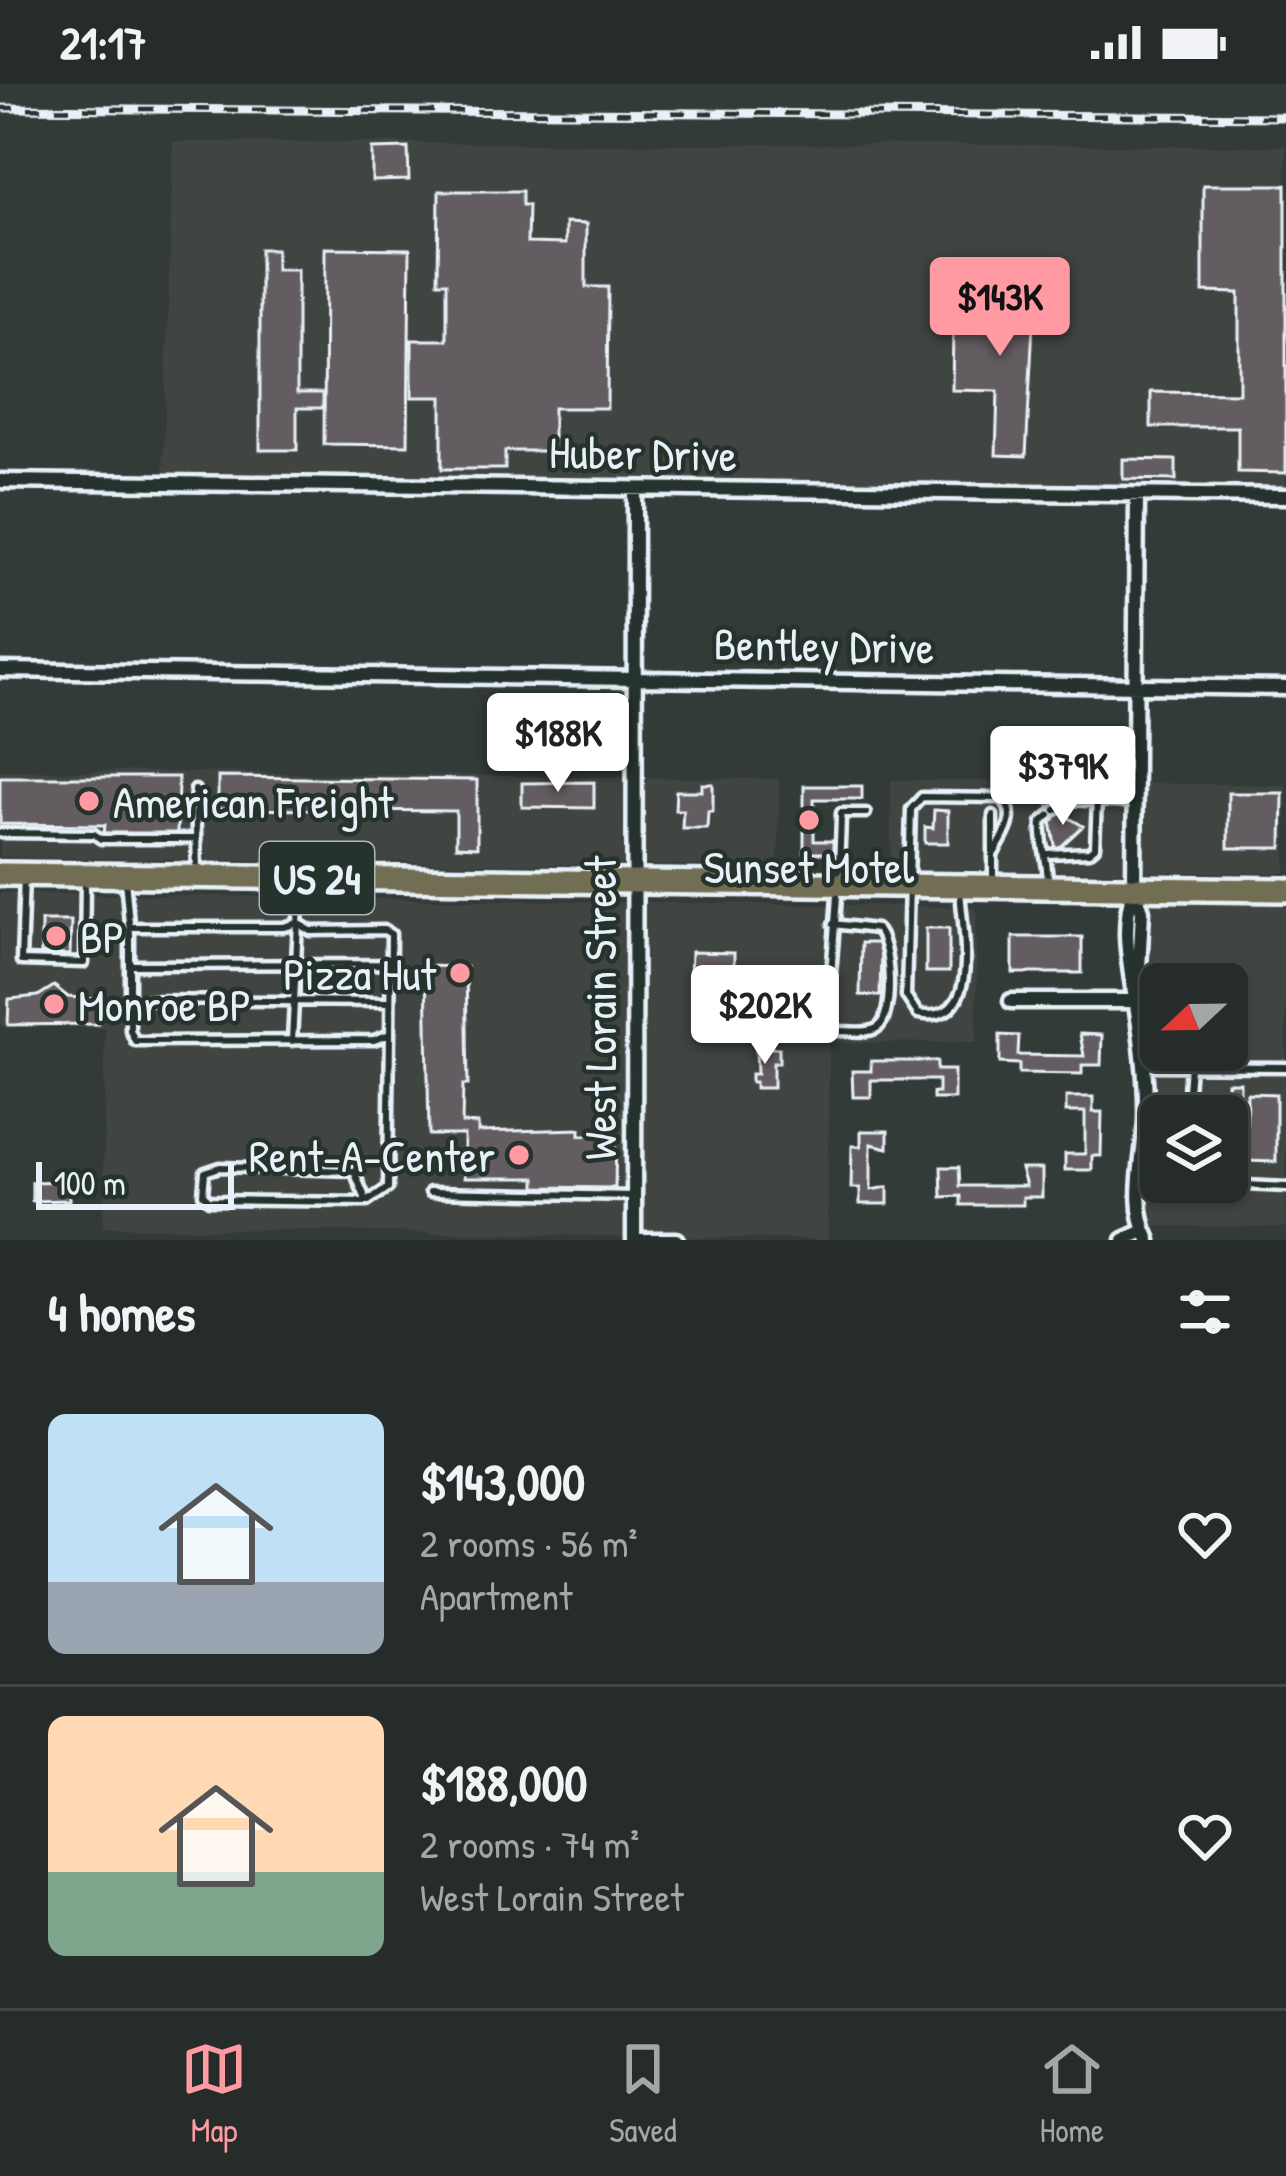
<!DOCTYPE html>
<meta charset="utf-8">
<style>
body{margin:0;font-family:"Patrick Hand",sans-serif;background:#2e3431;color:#f1f3f6;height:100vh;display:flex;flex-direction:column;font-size:45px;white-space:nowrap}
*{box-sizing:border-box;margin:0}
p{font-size:39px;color:#a4a7a8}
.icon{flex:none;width:66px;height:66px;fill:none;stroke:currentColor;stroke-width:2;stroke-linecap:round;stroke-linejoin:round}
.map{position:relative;height:1156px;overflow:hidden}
.sheet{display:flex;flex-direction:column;background:#262c29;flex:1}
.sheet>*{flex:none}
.needle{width:78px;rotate:248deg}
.fabs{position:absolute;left:1140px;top:879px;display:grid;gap:24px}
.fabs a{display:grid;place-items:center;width:108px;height:108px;border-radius:18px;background:#262c29;box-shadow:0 3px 9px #0004,0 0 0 3px #424846;font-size:60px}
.scale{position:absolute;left:36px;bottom:30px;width:198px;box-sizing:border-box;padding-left:12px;border:6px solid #e8f1f8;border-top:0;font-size:33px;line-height:42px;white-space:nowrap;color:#e8f1f8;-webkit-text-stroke:9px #26332d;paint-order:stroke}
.price{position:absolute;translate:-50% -102px;padding:0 27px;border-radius:12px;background:#fff;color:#222;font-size:39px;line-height:78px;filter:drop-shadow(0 3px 6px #0008)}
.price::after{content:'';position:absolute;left:50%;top:72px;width:36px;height:27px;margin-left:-18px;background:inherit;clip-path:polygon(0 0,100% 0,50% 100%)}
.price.active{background:#ff9aa2;color:#111}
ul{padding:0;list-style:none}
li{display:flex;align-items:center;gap:36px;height:300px;padding:0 48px}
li+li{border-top:3px solid #424846}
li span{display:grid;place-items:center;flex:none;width:336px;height:240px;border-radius:18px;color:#555}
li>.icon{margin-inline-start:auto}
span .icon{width:144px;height:144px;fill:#fffc;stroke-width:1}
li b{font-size:51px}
h2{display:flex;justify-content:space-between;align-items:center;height:144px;padding:0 48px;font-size:51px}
.status{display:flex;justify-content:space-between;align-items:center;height:84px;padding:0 60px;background:#262c29;direction:ltr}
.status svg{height:33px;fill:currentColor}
.tabs{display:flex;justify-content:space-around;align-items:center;height:168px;border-top:3px solid #424846;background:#262c29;font-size:33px;color:#a4a7a8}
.tabs a{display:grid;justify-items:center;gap:6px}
.tabs .active{color:#ff9aa2}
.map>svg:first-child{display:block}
.built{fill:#414543;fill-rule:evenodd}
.building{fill:#645b60;stroke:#e8f1f8;stroke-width:3}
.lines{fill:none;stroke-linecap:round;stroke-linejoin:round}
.service-casing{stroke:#e8f1f8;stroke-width:15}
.minor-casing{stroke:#e8f1f8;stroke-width:21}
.primary-casing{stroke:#e8f1f8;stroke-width:30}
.service{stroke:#26332d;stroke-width:6}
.minor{stroke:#26332d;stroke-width:12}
.primary{stroke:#726e52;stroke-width:21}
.rail-casing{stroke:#e8f1f8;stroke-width:9}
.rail{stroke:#26332d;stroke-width:4.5;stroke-dasharray:14;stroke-linecap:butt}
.poi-dot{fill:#ff9aa2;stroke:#26332d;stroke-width:4.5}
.labels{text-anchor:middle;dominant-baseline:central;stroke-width:9;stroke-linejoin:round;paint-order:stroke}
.shield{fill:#26332d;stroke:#aeb8bb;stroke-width:3}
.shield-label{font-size:42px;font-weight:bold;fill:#e8f1f8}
.street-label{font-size:45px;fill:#e8f1f8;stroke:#26332d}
.poi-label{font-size:45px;fill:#e8f1f8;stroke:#26332d;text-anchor:start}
</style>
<div class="status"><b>21:17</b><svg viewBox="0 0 49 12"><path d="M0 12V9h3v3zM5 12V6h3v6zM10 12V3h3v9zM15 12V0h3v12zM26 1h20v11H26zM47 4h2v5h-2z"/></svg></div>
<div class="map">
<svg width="1286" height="1156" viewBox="0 0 1286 1156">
<rect width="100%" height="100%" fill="#323b37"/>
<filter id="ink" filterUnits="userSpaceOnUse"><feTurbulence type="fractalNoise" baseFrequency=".00833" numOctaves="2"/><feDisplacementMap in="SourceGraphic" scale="24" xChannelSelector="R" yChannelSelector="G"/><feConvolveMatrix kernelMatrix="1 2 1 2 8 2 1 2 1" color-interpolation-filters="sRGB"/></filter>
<g filter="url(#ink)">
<!-- built -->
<path class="built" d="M173,58l1113,4v350l-1123,-16z
M0,686l779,9 -1,88 -778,-10z
M891,696l395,5v88l-395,-4z
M1134,804l152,2v337l-126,-1 -16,5 2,-106 -10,-124zM1161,900h66v66h-66zM1161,1032h66v66h-66z
M0,809l976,14 1,135 -148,1 -1,197 -725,-13 2,-199 -105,-2z"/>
<!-- building -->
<path class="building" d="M408,64l1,32 -37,1v-32z
M1203,101h83v288l-48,-1v-45h-87v-35l88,1v-100l-36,-1z
M439,107h83v14h6l-1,38 38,1v-21l21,1v63h22l-1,121h-54v43h-48v18h-63v-72h-30v-57h35v-58h-9z
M325,164l85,1 -2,196 -84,-1z
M260,165h16v21h21v123h26v15h-26v42h-37z
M977,201l58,2 -9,169 -30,-1 2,-64 -46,-1 1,-60 31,1v-17h-15v-15l7,2z
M1123,375l53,1v20l-53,-1z
M0,693h178l-1,57 -73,-1 1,-8 -105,-1z
M218,693l259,3v67l-21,-1v-35l-238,-2z
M594,698v26l-72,-1v-24z
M702,700h11v27h-5l-1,17h-25l1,-18h-8l1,-19h26z
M804,702h58v13h-48v42h19v12h-29z
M1228,709h55l-1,55h-54z
M1049,722l34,20 -27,25 -6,-36z
M934,726l14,1v32h-23v-16l8,1z
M41,837h30l-1,34 -29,-1z
M926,844h23v44h-23z
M1013,853h69v36h-69z
M861,859h20l-1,53 -20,-1z
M691,868l43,1v23h-44z
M426,882l40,1 2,118h-5l-1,38 16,1v8l102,-3v6h36l-1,53 -79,-1v-9h-72v-43h-35z
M54,902l14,11 27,2 3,25 -90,1 1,-26 29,-3z
M1080,950l22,1 -1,30h-19v9l-63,-1v-9l-19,-1v-28l19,1 -1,19 66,1z
M756,964h23v15h-6v25h-18v-6h-4v-8h6z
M871,977h66v9h17v29h-21v-6h5v-13h-67v17h-18l-1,-26h19z
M1227,998h13v12l7,7 -1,60h-19z
M1202,1009l24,1v22h-27z
M1247,1009l29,1v68l-30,-1z
M1066,1013h27v15h9l-1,44h-9v14h-27v-16h20v-42h-19z
M861,1047h27v17l-17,-4v46l17,-3v17h-28v-16h-9l1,-42h9z
M941,1083h18l1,19h66l-5,-17h21v28h-19v8h-62v-9l-19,1z
M69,1097v19l-37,1v-19z"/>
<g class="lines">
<!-- service casing -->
<g class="service-casing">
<path id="service" d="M195,706l2,83
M1056,726l12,-10 66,3
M0,749l94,1 7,5h95
M1048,770l41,-2 6,-5 2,-48
M24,792l-3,85 63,2 1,-84
M125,795l5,55v96l5,11 239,-1 16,-6 1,-100 -7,-4 -73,1 -13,-8 3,-43
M993,799v-68
M1048,799c0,-22 -8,-40 -6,-61l8,-7
M960,806c2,38 24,137 -42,124l-12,-18 5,-187 11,-12 80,1c18,17 1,40 -9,57
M833,840l43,5c15,12 19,89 1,99 -9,6 -27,3 -38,3l-11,-13c4,-68 12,-136 13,-205h25
M130,843h154l14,-4 -6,118
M130,881l260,-1
M130,916l259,2
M1144,982l142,1
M1186,1032l4,-50
M1186,1098l100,5
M430,1108l204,4
M367,1118l-13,-31 -134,-4 -15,5 -2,22 6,6 158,2 21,-14 2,-154"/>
</g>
<!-- minor casing -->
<g class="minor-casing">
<path id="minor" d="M0,397l1286,15
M1137,411l-3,393c-13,38 -5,72 1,111 7,40 12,81 11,121 -2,39 -16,84 3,120
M0,586l1286,18
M1135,806l7,21 -4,77
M1011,917h125
M634,1156l1,-751
M634,1156h42
M1124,1156l20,-9"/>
</g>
<!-- primary casing -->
<g class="primary-casing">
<path id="primary" d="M0,790l1286,16"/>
</g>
<!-- service -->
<use href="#service" class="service"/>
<!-- minor -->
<use href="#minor" class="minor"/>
<!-- primary -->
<use href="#primary" class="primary"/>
<!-- rail casing -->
<g class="rail-casing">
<path id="rail" d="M0,24l1286,9"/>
</g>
<!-- rail -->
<use href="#rail" class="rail"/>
</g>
</g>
<!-- markers -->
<g class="poi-dot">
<circle cx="89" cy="717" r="12"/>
<circle cx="809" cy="736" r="12"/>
<circle cx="56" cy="852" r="12"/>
<circle cx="460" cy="889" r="12"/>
<circle cx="54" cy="920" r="12"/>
<circle cx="519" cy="1071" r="12"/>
</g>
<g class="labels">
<!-- shield labels -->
<rect class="shield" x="260" y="758" width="114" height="72" rx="9"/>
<g class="shield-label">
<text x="317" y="794">US 24</text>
</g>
<!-- street labels -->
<g class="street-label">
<text transform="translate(643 369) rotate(1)">Huber Drive</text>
<text transform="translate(824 561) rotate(1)">Bentley Drive</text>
<text transform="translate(599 924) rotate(-90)">West Lorain Street</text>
</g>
<!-- poi labels -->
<g class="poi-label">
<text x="113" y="717">American Freight</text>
<text x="809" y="782" text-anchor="middle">Sunset Motel</text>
<text x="80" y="852">BP</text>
<text x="436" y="889" text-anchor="end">Pizza Hut</text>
<text x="78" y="920">Monroe BP</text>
<text x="495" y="1071" text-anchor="end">Rent-A-Center</text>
</g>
</g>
</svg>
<div class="fabs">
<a><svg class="needle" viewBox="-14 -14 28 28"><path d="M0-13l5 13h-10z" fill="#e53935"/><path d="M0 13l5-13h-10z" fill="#a4a7a8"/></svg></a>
<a><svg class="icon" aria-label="layers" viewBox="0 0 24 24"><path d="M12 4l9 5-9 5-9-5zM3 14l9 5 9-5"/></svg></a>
</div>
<div class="scale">100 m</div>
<b class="price active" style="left:1000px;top:275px">$143K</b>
<b class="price" style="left:558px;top:711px">$188K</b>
<b class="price" style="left:1063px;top:744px">$379K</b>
<b class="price" style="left:765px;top:983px">$202K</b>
</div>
<section class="sheet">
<h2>4 homes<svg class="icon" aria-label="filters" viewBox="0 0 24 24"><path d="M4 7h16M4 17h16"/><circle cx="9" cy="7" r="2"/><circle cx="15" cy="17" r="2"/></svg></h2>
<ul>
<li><span style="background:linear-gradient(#bfe0f5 70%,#9aa5b1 0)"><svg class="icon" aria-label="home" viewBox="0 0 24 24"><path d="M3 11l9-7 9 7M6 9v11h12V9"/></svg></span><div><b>$143,000</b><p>2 rooms · 56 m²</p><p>Apartment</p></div><svg class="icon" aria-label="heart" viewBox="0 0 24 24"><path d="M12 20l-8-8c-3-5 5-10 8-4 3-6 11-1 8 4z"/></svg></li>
<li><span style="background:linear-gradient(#ffd9b3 65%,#7fa58c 0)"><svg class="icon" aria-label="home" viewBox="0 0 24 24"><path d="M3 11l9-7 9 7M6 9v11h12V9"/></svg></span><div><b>$188,000</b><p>2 rooms · 74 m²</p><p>West Lorain Street</p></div><svg class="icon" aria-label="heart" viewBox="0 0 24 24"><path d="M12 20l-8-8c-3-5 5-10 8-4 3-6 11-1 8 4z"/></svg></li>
</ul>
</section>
<nav class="tabs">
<a class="active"><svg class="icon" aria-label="map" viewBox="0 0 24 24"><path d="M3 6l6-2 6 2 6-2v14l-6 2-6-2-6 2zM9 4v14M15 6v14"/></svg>Map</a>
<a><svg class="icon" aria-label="saved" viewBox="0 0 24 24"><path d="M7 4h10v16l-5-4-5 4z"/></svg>Saved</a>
<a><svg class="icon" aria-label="home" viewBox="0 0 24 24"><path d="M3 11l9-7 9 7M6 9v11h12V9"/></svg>Home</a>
</nav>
